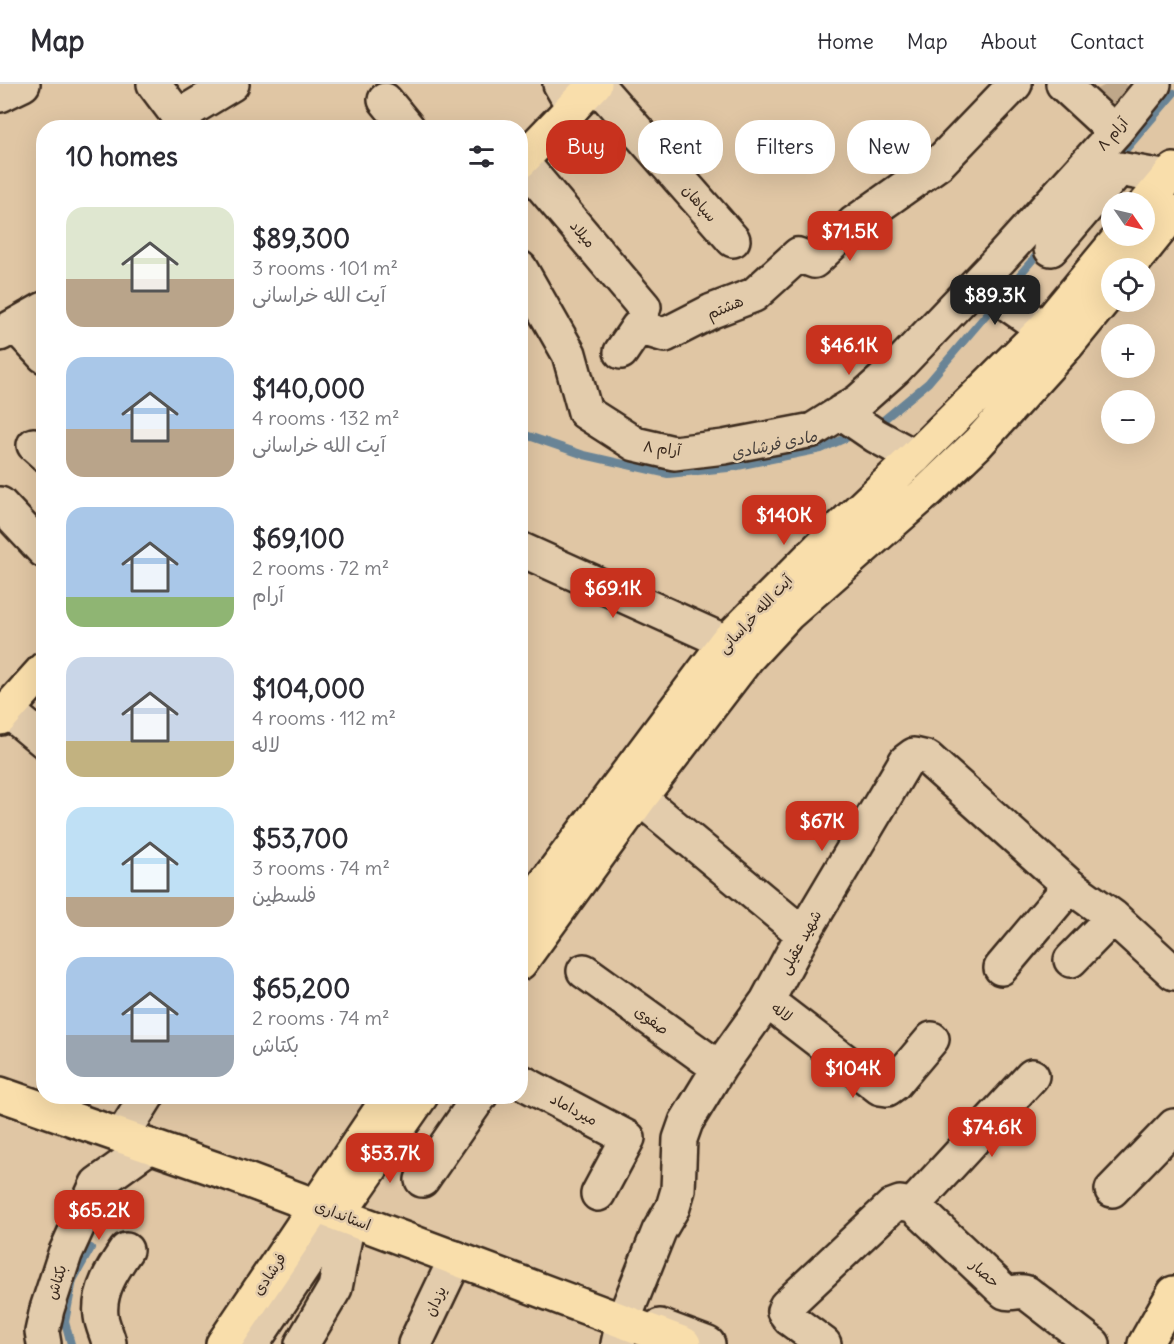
<!DOCTYPE html>
<meta charset="utf-8">
<style>
body{margin:0;font-family:Delius,"Playpen Sans Arabic",sans-serif;background:#f7f7f7;color:#2b2b33;height:100vh;display:flex;flex-direction:column;font-size:22px;white-space:nowrap}
*{box-sizing:border-box;margin:0}
p{font-size:20px;color:#7c7c81}
.icon{flex:none;width:33px;height:33px;fill:none;stroke:currentColor;stroke-width:2;stroke-linecap:round;stroke-linejoin:round}
.map{position:relative;flex:1;overflow:hidden}
.panel{position:absolute;left:36px;top:36px;width:492px;height:984px;display:flex;flex-direction:column;background:#fff;border-radius:24px;box-shadow:0 6px 24px #0002}
.panel>*{flex:none}
.top-card{position:absolute;left:546px;top:36px;width:537px;height:54px;display:flex;gap:12px}
.needle{width:39px;rotate:124deg}
.fabs{position:absolute;left:1101px;top:108px;display:grid;gap:12px}
.fabs a{display:grid;place-items:center;width:54px;height:54px;border-radius:50%;background:#fff;box-shadow:0 6px 24px #0002;font-size:30px}
.price{position:absolute;translate:-50% -51px;padding:0 14px;border-radius:12px;background:#c8321e;color:#fff;font-size:20px;line-height:39px;filter:drop-shadow(0 2px 3px #0008)}
.price::after{content:'';position:absolute;left:50%;top:36px;width:18px;height:14px;margin-left:-9px;background:inherit;clip-path:polygon(0 0,100% 0,50% 100%)}
.price.on{background:#222;color:#fff}
ul{padding:0;list-style:none}
li{display:flex;align-items:center;gap:18px;height:150px;padding:0 30px}
li span{display:grid;place-items:center;flex:none;width:168px;height:120px;border-radius:18px;color:#555}
li>.icon{margin-inline-start:auto}
span .icon{width:72px;height:72px;fill:#fffc;stroke-width:1}
li b{font-size:26px}
h2{display:flex;justify-content:space-between;align-items:center;height:72px;padding:0 30px;font-size:26px}
.chip{padding:0 21px;border-radius:24px;background:#fff;box-shadow:0 6px 24px #0002;font-size:21px;line-height:54px}
.chip.on{background:#c8321e;color:#fff}
header{display:flex;align-items:center;gap:36px;box-sizing:border-box;height:84px;padding:0 30px;background:#fff;border-bottom:2px solid #e1e1e2}
header strong{font-size:28px}
nav{display:flex;gap:33px;margin-inline-start:auto;font-size:21px}
.map>svg:first-child{display:block}
.lines{fill:none;stroke-linecap:round;stroke-linejoin:round}
.stream{stroke:#698496;stroke-width:8}
.minor-tunnel{stroke:#bfa789;stroke-width:33;stroke-dasharray:33 16;stroke-linecap:butt}
.minor-casing{stroke:#3b2a1e;stroke-width:38}
.major-casing{stroke:#3b2a1e;stroke-width:38}
.minor{stroke:#e3ccac;stroke-width:33}
.major{stroke:#f9deab;stroke-width:33}
.labels{text-anchor:middle;dominant-baseline:central;stroke-width:5;stroke-linejoin:round;paint-order:stroke}
.street-label{font-size:15px;fill:#3b2a1e;stroke:#e3ccac}
.water-label{font-size:16px;font-style:italic;fill:#47403c;stroke:#e3ccac}
</style>
<header>
<strong>Map</strong>
<nav><a>Home</a><a>Map</a><a>About</a><a>Contact</a></nav>
</header>
<div class="map">
<svg width="1174" height="1260" viewBox="0 0 1174 1260">
<rect width="100%" height="100%" fill="#e0c6a4"/>
<filter id="ink" filterUnits="userSpaceOnUse"><feTurbulence type="fractalNoise" baseFrequency=".0167" numOctaves="2"/><feDisplacementMap in="SourceGraphic" scale="12" xChannelSelector="R" yChannelSelector="G"/><feConvolveMatrix kernelMatrix="1 2 1 2 8 2 1 2 1" color-interpolation-filters="sRGB"/></filter>
<g filter="url(#ink)">
<g class="lines">
<!-- stream -->
<path class="stream" d="M1117,76l57,-67
M1006,207l35,-41
M874,341l7,-3 47,-39 69,-81
M520,349l64,22 84,19 60,-6 93,-19 34,-15
M71,1260l-6,-22 8,-42 18,-32"/>
<!-- minor-tunnel -->
<path class="minor-tunnel" d="M1107,0l6,11 19,16"/>
<!-- minor casing -->
<g class="minor-casing">
<path id="minor" d="M154,0l33,44
M560,0l13,23
M596,0l137,156
M1063,0l52,48
M0,11l23,-11
M385,16l23,28
M179,32l53,-32
M521,77l123,146
M1051,165l68,-80 49,9
M520,184l49,86 16,58 50,32 39,9 50,-6 89,-17 46,-29 36,-32 106,-111 114,-126 39,-48
M980,196l32,27 32,22
M16,242l28,30
M0,250l44,-25
M621,268l17,-25 27,8 47,-24 42,-16 44,-40 16,6 40,-38 85,-60 76,-79
M841,328l35,24 39,21
M34,361l10,9
M0,420l44,47
M520,465l206,93
M8,627l36,30
M654,726l149,124
M1071,876l42,-43
M1001,884l69,-82
M584,887l135,97
M767,917l113,87 7,1 7,-5 38,-45
M520,997l108,57 -30,56
M122,1052l25,-40
M422,1096l58,-84
M1112,1106l62,-64
M913,1121l119,-129
M660,1242l48,18
M109,1259c-2,-9 -7,-18 -8,-27 -3,-25 12,-47 25,-66
M44,1260l-2,-12 5,-23 18,-55 32,-70 53,-38
M252,1260l87,-130
M302,1260l33,-56 14,-71
M415,1260l41,-86
M618,1260l5,-23 36,-90 14,-24 5,-17 2,-51 6,-17 33,-54 48,-67 36,-67 103,-173 8,-6 13,3 143,128 43,31 61,56
M824,1260l-34,-25 -6,-8 2,-5 106,-100 8,-3 13,2 92,87c7,3 14,-3 22,1l66,51"/>
</g>
<!-- major casing -->
<g class="major-casing">
<path id="major" d="M520,78l75,-78
M1144,122l30,-36
M1129,184l45,-56
M0,634l44,-49
M520,833l206,-275 93,-94 96,-91 129,-128 77,-93
M520,879l120,-165 108,-141 40,-43 141,-124 49,-47 89,-98 45,-55
M0,1010l236,82 448,168
M339,1130l82,-118
M223,1260l167,-248
M1145,1260l29,-51"/>
</g>
<!-- minor -->
<use href="#minor" class="minor"/>
<!-- major -->
<use href="#major" class="major"/>
</g>
</g>
<g class="labels">
<!-- street labels -->
<g class="street-label">
<text transform="translate(1112 50) rotate(-49)">۸ آرام</text>
<text transform="translate(700 119) rotate(49)">سپاهان</text>
<text transform="translate(583 150) rotate(50)">میلاد</text>
<text transform="translate(725 223) rotate(-23)">هشتم</text>
<text transform="translate(662 364) rotate(7)">۸ آرام</text>
<text transform="translate(755 530) rotate(-47)">آیت الله خراسانی</text>
<text transform="translate(800 858) rotate(-61)">شهید عقیلی</text>
<text transform="translate(782 928) rotate(37)">لاله</text>
<text transform="translate(652 936) rotate(36)">صفوی</text>
<text transform="translate(574 1025) rotate(28)">میرداماد</text>
<text transform="translate(343 1131) rotate(21)">استانداری</text>
<text transform="translate(985 1189) rotate(43)">حصار</text>
<text transform="translate(269 1190) rotate(-56)">فرشادی</text>
<text transform="translate(56 1198) rotate(-72)">بکتاش</text>
<text transform="translate(435 1217) rotate(-65)">یزدان</text>
</g>
<!-- water labels -->
<g class="water-label">
<text transform="translate(774 360) rotate(-12)">مادی فرشادی</text>
</g>
</g>
</svg>
<div class="fabs">
<a><svg class="needle" viewBox="-14 -14 28 28"><path d="M0-13l5 13h-10z" fill="#e53935"/><path d="M0 13l5-13h-10z" fill="#7c7c81"/></svg></a>
<a><svg class="icon" aria-label="locate" viewBox="0 0 24 24"><circle cx="12" cy="12" r="6"/><path d="M12 2v4M12 18v4M2 12h4M18 12h4"/></svg></a>
<a>+</a>
<a>−</a>
</div>
<b class="price" style="left:850px;top:178px">$71.5K</b>
<b class="price on" style="left:995px;top:242px">$89.3K</b>
<b class="price" style="left:849px;top:292px">$46.1K</b>
<b class="price" style="left:784px;top:462px">$140K</b>
<b class="price" style="left:613px;top:535px">$69.1K</b>
<b class="price" style="left:822px;top:768px">$67K</b>
<b class="price" style="left:853px;top:1015px">$104K</b>
<b class="price" style="left:992px;top:1074px">$74.6K</b>
<b class="price" style="left:390px;top:1100px">$53.7K</b>
<b class="price" style="left:99px;top:1157px">$65.2K</b>
<div class="top-card">
<a class="chip on">Buy</a>
<a class="chip">Rent</a>
<a class="chip">Filters</a>
<a class="chip">New</a>
</div>
<section class="panel">
<h2>10 homes<svg class="icon" aria-label="filters" viewBox="0 0 24 24"><path d="M4 7h16M4 17h16"/><circle cx="9" cy="7" r="2"/><circle cx="15" cy="17" r="2"/></svg></h2>
<ul>
<li><span style="background:linear-gradient(#dfe7d0 60%,#b9a48a 0)"><svg class="icon" aria-label="home" viewBox="0 0 24 24"><path d="M3 11l9-7 9 7M6 9v11h12V9"/></svg></span><div><b>$89,300</b><p>3 rooms · 101 m²</p><p>آیت الله خراسانی</p></div></li>
<li><span style="background:linear-gradient(#a9c7e8 60%,#b9a48a 0)"><svg class="icon" aria-label="home" viewBox="0 0 24 24"><path d="M3 11l9-7 9 7M6 9v11h12V9"/></svg></span><div><b>$140,000</b><p>4 rooms · 132 m²</p><p>آیت الله خراسانی</p></div></li>
<li><span style="background:linear-gradient(#a9c7e8 75%,#8fb573 0)"><svg class="icon" aria-label="home" viewBox="0 0 24 24"><path d="M3 11l9-7 9 7M6 9v11h12V9"/></svg></span><div><b>$69,100</b><p>2 rooms · 72 m²</p><p>آرام</p></div></li>
<li><span style="background:linear-gradient(#c9d6e8 70%,#c2b280 0)"><svg class="icon" aria-label="home" viewBox="0 0 24 24"><path d="M3 11l9-7 9 7M6 9v11h12V9"/></svg></span><div><b>$104,000</b><p>4 rooms · 112 m²</p><p>لاله</p></div></li>
<li><span style="background:linear-gradient(#bfe0f5 75%,#b9a48a 0)"><svg class="icon" aria-label="home" viewBox="0 0 24 24"><path d="M3 11l9-7 9 7M6 9v11h12V9"/></svg></span><div><b>$53,700</b><p>3 rooms · 74 m²</p><p>فلسطین</p></div></li>
<li><span style="background:linear-gradient(#a9c7e8 65%,#9aa5b1 0)"><svg class="icon" aria-label="home" viewBox="0 0 24 24"><path d="M3 11l9-7 9 7M6 9v11h12V9"/></svg></span><div><b>$65,200</b><p>2 rooms · 74 m²</p><p>بکتاش</p></div></li>
</ul>
</section>
</div>
